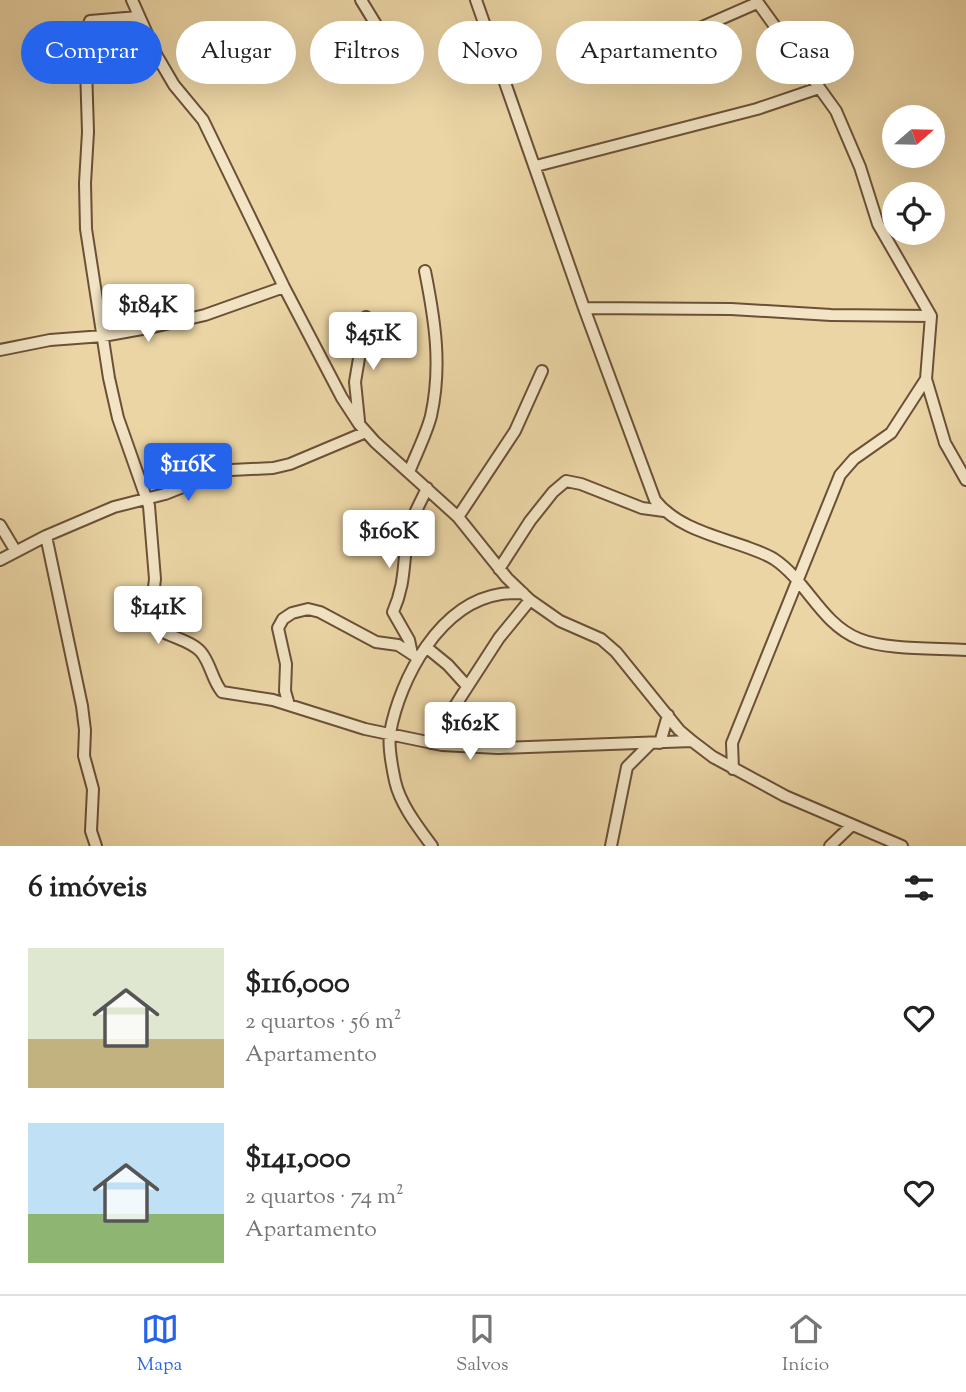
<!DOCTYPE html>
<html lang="pt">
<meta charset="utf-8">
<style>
body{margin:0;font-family:"Sorts Mill Goudy",serif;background:#f6f6f6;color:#222;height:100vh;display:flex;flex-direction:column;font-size:26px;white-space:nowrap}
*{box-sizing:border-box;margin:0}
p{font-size:23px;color:#767676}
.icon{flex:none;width:38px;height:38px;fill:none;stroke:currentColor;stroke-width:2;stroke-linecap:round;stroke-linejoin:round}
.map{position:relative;height:846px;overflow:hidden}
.details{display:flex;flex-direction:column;background:#fff;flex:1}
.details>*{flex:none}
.banner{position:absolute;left:21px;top:21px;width:924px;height:63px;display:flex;gap:14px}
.needle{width:46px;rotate:70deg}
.buttons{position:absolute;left:882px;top:105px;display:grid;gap:14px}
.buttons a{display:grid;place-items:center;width:63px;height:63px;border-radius:50%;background:#fff;box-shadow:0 7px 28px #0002;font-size:35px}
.price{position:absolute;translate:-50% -60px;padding:0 16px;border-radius:7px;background:#fff;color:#222;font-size:23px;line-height:46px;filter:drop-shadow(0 2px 4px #0008)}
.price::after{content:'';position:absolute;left:50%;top:42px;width:21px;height:16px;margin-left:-10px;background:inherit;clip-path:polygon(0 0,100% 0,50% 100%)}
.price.current{background:#2563eb;color:#fff}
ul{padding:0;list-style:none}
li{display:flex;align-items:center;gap:21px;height:175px;padding:0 28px}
li span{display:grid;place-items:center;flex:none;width:196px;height:140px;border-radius:0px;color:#555}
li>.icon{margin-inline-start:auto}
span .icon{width:84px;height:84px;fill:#fffc;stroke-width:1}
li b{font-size:30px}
h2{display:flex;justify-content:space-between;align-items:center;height:84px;padding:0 28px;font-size:30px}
.tag{padding:0 24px;border-radius:32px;background:#fff;box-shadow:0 7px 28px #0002;font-size:24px;line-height:63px}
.tag.current{background:#2563eb;color:#fff}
.menu{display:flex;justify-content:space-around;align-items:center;height:98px;border-top:2px solid #e0e0e0;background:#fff;font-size:19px;color:#767676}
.menu a{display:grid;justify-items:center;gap:4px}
.menu .current{color:#2563eb}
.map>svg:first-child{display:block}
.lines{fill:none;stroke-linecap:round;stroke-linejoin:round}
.minor-casing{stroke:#6b5038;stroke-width:14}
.minor{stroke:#f2e4c4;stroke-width:10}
</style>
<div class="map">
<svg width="966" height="846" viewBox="0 0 966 846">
<rect width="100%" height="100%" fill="#ebd5a5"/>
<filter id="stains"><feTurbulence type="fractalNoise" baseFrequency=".00286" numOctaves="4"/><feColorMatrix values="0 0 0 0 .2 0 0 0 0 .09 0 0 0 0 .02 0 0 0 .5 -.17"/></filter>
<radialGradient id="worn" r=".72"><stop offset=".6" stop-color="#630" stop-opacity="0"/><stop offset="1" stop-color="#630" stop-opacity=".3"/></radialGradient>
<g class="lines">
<!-- minor casing -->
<g class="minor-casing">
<path id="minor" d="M132,0l25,56 17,29 29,35 81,167 58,111 17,26 16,18 83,75 49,61 23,22 30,21 41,18 15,13 63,78 13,11 21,16 72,39 117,50
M361,0l44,72
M476,0l108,308 71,192c22,28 61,36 94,48 8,3 17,6 25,11 33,22 47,65 85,80 27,11 77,9 107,11
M756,0l80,111 24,56 18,57 53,92 -5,63 19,64 21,37
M138,17l-48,4 -5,13 3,98 -3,51 1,46 23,149 9,40 31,88 6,73 -5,41c9,17 38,17 51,32 10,12 11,28 21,40l51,8 92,29 77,16 56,3 194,-7
M661,45l96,-42
M536,166l221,-57 62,-21
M584,308l147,1 100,6 100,1
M0,350l50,-10 53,-4 50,-9 52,-12 79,-28
M359,421l-4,-39 11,-65
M409,472c7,-18 17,-37 22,-56 11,-50 4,-95 -6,-145
M458,517l57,-86 27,-60
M0,525l15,25
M46,536l36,170 3,24 -1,26 9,33 -2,42 5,15
M0,560l46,-24 68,-29 51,-13 53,-21 13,-3 42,-2 17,-4 76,-32
M499,569l31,-48 23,-29 13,-11 15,3 61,24 22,3
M426,647l22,18 19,21
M412,654l-3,-14 -16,-28c14,-32 9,-52 16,-82 3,-14 12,-28 18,-42
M289,705l-4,-14 1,-27 -8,-36 5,-9 9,-6 16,-4 12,3 56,30 22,3 20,13
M431,743l68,-105 31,-38
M660,743l8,-28
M733,769l-1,-26 108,-268 14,-16 37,-26 35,-54
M432,846c-14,-19 -32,-42 -37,-65 -3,-14 -7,-34 -5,-48 10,-55 50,-130 111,-139 7,-1 15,-1 22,-1
M611,846l16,-79 24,-24
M830,846l22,-21"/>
</g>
<!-- minor -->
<use href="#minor" class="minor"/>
</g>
<rect width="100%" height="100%" filter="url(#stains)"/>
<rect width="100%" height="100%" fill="url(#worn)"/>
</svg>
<div class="buttons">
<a><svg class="needle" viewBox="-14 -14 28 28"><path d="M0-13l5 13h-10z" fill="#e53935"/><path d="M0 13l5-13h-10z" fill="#767676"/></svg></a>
<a><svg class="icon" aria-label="locate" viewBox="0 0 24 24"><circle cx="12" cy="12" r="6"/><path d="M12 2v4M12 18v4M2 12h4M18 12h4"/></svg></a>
</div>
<b class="price" style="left:148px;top:344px">$184K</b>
<b class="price" style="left:373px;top:372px">$451K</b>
<b class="price current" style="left:188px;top:503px">$116K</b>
<b class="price" style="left:389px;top:570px">$160K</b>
<b class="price" style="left:158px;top:646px">$141K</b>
<b class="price" style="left:470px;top:762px">$162K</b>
<div class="banner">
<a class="tag current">Comprar</a>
<a class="tag">Alugar</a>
<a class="tag">Filtros</a>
<a class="tag">Novo</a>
<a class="tag">Apartamento</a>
<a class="tag">Casa</a>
</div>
</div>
<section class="details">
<h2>6 imóveis<svg class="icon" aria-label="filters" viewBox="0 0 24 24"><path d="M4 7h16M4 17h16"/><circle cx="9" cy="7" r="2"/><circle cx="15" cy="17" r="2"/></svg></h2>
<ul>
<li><span style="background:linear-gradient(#dfe7d0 65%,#c2b280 0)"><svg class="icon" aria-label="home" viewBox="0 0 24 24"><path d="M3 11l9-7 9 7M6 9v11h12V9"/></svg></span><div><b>$116,000</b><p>2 quartos · 56 m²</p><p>Apartamento</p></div><svg class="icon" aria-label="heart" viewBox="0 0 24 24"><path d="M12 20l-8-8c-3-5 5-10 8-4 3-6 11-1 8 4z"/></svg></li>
<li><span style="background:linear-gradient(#bfe0f5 65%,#8fb573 0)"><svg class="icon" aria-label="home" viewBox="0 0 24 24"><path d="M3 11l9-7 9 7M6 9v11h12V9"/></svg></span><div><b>$141,000</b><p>2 quartos · 74 m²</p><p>Apartamento</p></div><svg class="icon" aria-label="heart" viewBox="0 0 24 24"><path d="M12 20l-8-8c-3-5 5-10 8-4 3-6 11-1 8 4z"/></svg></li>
</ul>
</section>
<nav class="menu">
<a class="current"><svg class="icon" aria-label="map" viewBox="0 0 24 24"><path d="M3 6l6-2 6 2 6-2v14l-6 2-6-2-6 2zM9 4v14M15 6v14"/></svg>Mapa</a>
<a><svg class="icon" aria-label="saved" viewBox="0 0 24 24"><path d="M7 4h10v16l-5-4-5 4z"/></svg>Salvos</a>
<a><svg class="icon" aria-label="home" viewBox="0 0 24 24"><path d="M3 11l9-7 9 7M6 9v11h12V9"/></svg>Início</a>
</nav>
